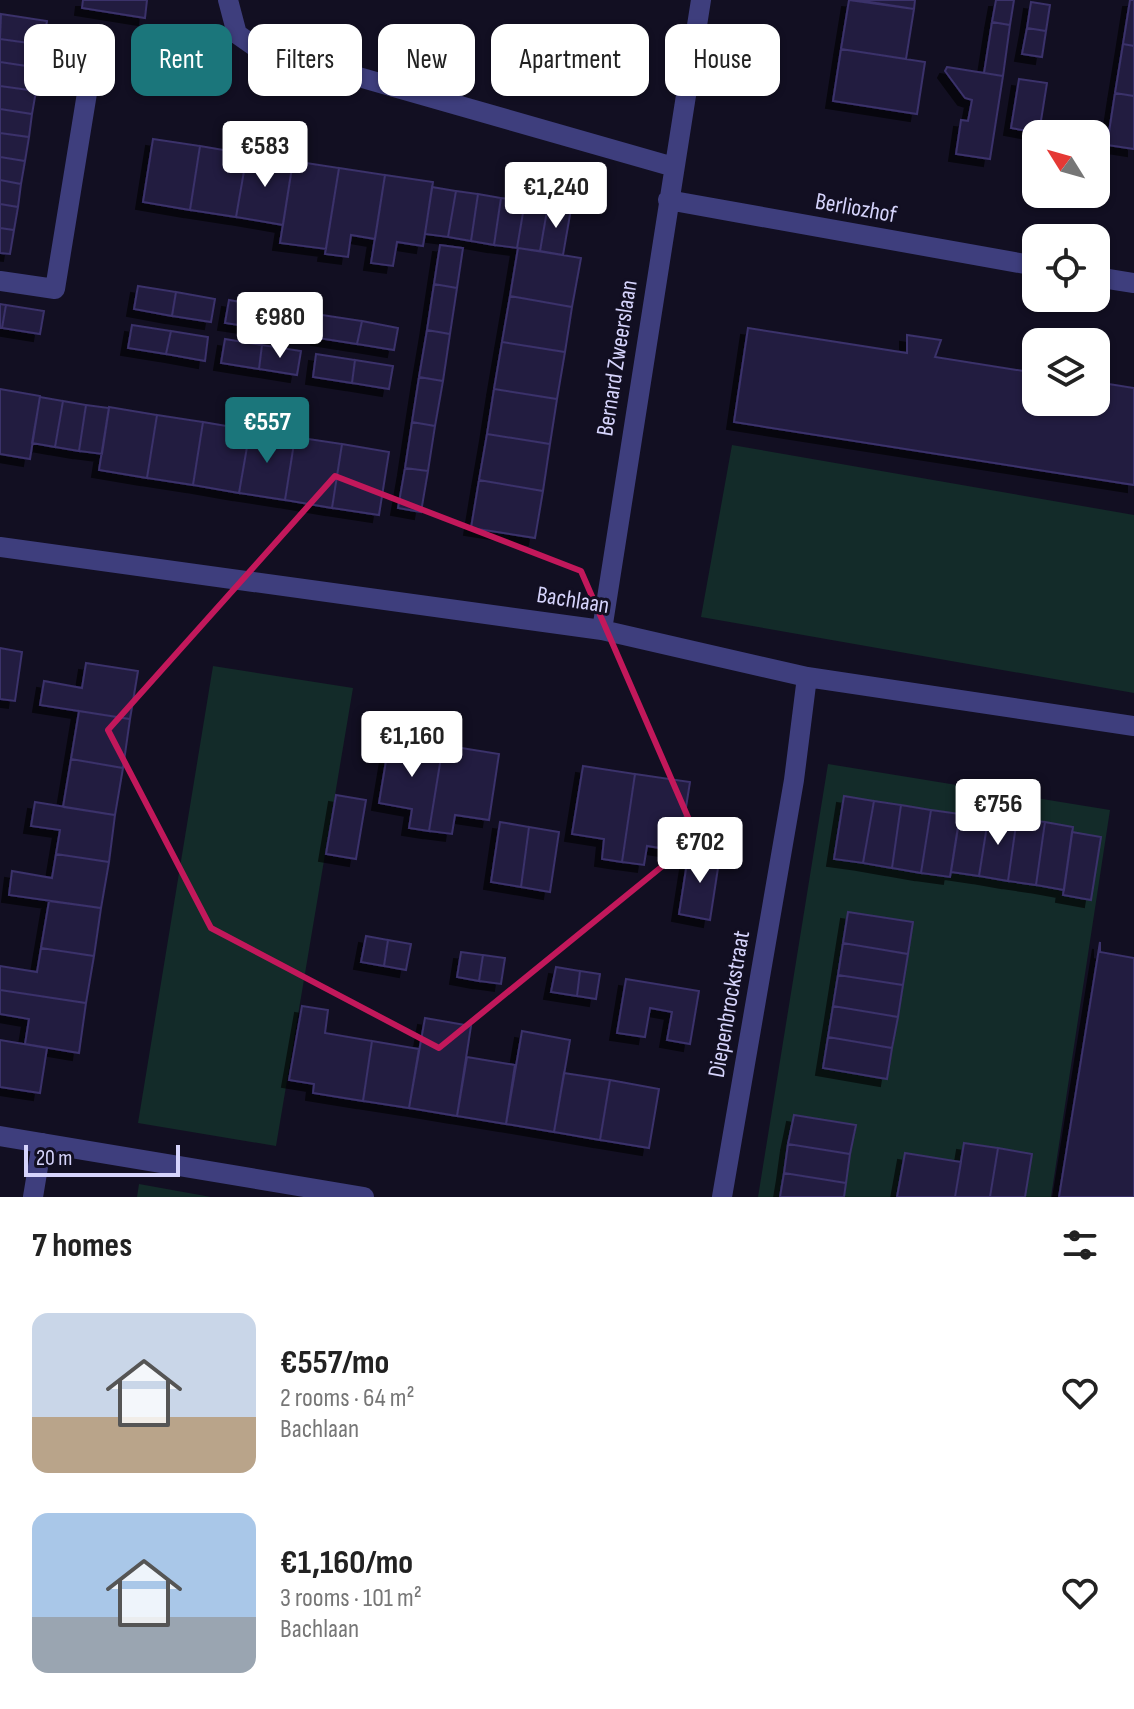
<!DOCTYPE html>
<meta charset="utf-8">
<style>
body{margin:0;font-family:"Sofia Sans Condensed",sans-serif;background:#f6f6f6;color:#222;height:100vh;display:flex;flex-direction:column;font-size:30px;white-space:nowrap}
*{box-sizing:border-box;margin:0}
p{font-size:26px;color:#767676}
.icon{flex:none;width:44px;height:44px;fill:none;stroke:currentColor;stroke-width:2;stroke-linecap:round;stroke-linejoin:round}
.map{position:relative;height:1197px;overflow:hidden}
.panel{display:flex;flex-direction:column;background:#fff;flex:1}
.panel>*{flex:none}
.banner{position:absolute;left:24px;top:24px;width:1086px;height:72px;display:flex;gap:16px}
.needle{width:52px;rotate:307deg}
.buttons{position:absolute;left:1022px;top:120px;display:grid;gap:16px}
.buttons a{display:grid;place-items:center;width:88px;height:88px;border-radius:16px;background:#fff;box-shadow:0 2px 6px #0004;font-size:40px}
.scale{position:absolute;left:24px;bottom:20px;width:156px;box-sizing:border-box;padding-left:8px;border:4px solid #d6d4fc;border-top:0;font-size:22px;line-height:28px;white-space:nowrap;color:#d6d4fc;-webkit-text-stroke:6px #120f22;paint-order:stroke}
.price{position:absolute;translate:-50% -68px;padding:0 18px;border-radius:8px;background:#fff;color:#222;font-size:26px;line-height:52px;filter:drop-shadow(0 2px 4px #0008)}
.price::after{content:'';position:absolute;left:50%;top:48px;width:24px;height:18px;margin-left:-12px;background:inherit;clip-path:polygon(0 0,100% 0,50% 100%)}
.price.selected{background:#1b767b;color:#fff}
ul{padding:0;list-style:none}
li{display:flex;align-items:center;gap:24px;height:200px;padding:0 32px}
li span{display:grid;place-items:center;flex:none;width:224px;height:160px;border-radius:16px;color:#555}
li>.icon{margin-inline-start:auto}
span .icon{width:96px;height:96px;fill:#fffc;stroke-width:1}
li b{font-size:34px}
h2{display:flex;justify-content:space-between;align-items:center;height:96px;padding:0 32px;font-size:34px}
.pill{padding:0 28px;border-radius:16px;background:#fff;box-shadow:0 2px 6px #0004;font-size:28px;line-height:72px}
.pill.selected{background:#1b767b;color:#fff}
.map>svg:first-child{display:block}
.green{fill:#132b29}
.building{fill:#231d41;stroke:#3a316b;stroke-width:2;filter:url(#shadow)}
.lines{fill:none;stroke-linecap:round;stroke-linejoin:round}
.service{stroke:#3e3e7d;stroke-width:20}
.minor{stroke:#3e3e7d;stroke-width:20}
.marked{fill:none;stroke:#c2185b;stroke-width:6;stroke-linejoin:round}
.labels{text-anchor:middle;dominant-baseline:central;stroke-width:6;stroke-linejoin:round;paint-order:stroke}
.street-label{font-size:24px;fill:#d6d4fc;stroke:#120f22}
</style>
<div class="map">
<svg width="1134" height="1197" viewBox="0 0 1134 1197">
<defs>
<filter id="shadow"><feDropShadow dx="-7" dy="7" stdDeviation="0" flood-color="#0009"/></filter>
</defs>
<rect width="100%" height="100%" fill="#120f22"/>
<!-- green -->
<path class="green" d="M732,445l402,70v178l-433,-76z
M213,666l140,22 -77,458 -138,-23z
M828,764l282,46 -59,387h-293z
M139,1184l72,13h-74z"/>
<!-- building -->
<path class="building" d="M83,0h64l-2,18 -63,-10z
M849,0l65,9 -8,50 -65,-10z
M857,0h58l-1,9z
M996,0h18l-4,25 -18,-3z
M1130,0h4v46l-11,-2z
M1031,2l19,3 -4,26 -19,-3z
M1,14l46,7 -4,24 -43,-6z
M992,22l18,3 -7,51 -19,-3z
M1027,28l19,3 -4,26 -20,-3z
M0,39l43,6 -3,23 -40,-6z
M1123,44l11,2v50l-19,-3z
M841,49l84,13 -8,52 -84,-13z
M0,62l40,6 -4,23 -36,-5z
M947,67l56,9 -13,83 -34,-5 5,-34 7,1 4,-21 -7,-2 -20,-27z
M1019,79l28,4 -8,50 -28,-5z
M0,86l36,5 -4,23 -32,-5z
M1115,93l19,3v53l-27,-4z
M0,109l32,5 -3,23 -29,-4z
M0,133l29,4 -4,24 -25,-4z
M153,139l47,7 -10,64 -47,-8z
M200,146l47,8 -11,63 -46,-7z
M247,154l46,7 -10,64 -47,-8z
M0,157l25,4 -4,23 -21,-4z
M293,161l46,7 -13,81 -46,-6z
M339,168l46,7 -10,64 -24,-4 -3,22 -23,-3z
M385,175l48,7 -10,64 -26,-4 -4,24 -22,-3z
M0,180l21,4 -3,23 -18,-3z
M432,187l24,4 -8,46 -23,-3z
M456,191l22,3 -7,47 -23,-4z
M478,194l23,4 -7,47 -23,-4z
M501,198l24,3 -8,47 -23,-3z
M525,201l23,4 -8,46 -23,-3z
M0,204l18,3 -4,23 -14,-2z
M548,205l23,4 -8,46 -23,-4z
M0,228l14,2 -4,24 -10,-1z
M440,245l23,3 -6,40 -23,-4z
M518,248l63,10 -9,49 -62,-11z
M434,284l23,4 -7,46 -23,-4z
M138,286l38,6 -4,24 -38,-7z
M176,292l39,7 -4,23 -39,-6z
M510,296l62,11 -7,45 -63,-10z
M229,300l40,7 -4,22 -40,-6z
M0,304l6,1 -4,23h-2z
M6,305l38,6 -4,23 -38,-6z
M269,307l38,6 -4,22 -38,-6z
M322,315l40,6 -5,23 -39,-6z
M362,321l36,7 -4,22 -37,-6z
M132,325l39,6 -5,23 -38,-6z
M748,328l159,25v-18l34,5 -6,17 101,16v29h60v-20l38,6v97l-400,-63z
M427,330l23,4 -7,47 -24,-4z
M171,331l37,6 -3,24 -39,-7z
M225,339l37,6 -3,24 -38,-6z
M502,342l63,10 -8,47 -63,-10z
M262,345l39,6 -4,24 -38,-6z
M316,354l39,6 -3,23 -39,-6z
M355,360l38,6 -4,23 -37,-6z
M419,377l24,4 -8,45 -23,-4z
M0,389l40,7 -10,63 -30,-5z
M494,389l63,10 -7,45 -63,-10z
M40,397l23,4 -8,46 -23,-4z
M63,401l23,4 -7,46 -24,-4z
M86,405l23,3 -7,46 -23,-3z
M109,407l48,8 -10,63 -48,-8z
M157,415l46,7 -10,63 -46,-7z
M203,422l47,8 -11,63 -46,-8z
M412,422l23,4 -7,45 -23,-3z
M250,430l45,7 -10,63 -46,-7z
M487,434l63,10 -7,47 -64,-11z
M295,437l47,7 -10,64 -47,-8z
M342,444l47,8 -10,63 -47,-7z
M405,468l23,3 -7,41 -23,-4z
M479,480l64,11 -8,47 -64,-10z
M0,648l22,4 -7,49 -15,-2z
M86,663l52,8 -8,48 -90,-14 4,-24 38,7z
M79,711l51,8 -7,49 -52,-9z
M390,737l53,8 -14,86 -20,-3 3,-19 -33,-6z
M443,745l56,9 -10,66 -34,-5 -3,19 -23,-3z
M71,759l52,9 -8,47 -52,-8z
M583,766l52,8 -13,88 -20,-3 2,-20 -32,-5z
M635,774l55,8 -11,69 -32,-5 -3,19 -22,-3z
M336,795l30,5 -10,59 -30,-5z
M844,796l30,5 -11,62 -29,-4z
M874,801l27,4 -9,63 -29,-5z
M35,802l80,13 -6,47 -53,-8 4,-24 -29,-4z
M901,805l30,5 -10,63 -29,-5z
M961,809l28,4 -10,63 -28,-4z
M931,810l29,4 -10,63 -29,-4z
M989,813l28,5 -9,63 -29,-5z
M1017,818l28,4 -9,63 -28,-4z
M500,822l29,5 -8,60 -30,-5z
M1045,822l28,5 -9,63 -28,-5z
M529,827l30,5 -9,60 -29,-5z
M1072,832l29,5 -10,63 -28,-5z
M689,850l31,5 -10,65 -31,-6z
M56,854l53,8 -8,46 -92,-13 3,-24 40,7z
M49,901l52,7 -7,48 -53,-8z
M848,912l65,10 -5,32 -65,-11z
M366,936l22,4 -4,26 -23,-4z
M388,940l23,4 -5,26 -22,-4z
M1100,942v10l34,6v239h-75z
M843,943l65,11 -5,31 -65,-10z
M41,948l53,8 -8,47 -86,-13v-24l37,6z
M461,952l22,3 -4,26 -22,-4z
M483,955l22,3 -4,26 -22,-3z
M556,967l24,4 -3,25 -26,-4z
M580,971l20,3 -4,25 -19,-3z
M838,975l65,10 -5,32 -65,-11z
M626,979l73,12 -9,53 -23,-4 5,-28 -22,-4 -5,29 -28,-4z
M0,990l86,13 -7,50 -54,-9 4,-25 -29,-5z
M302,1006l26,4 -3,23 47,8 -9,60 -50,-8 1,-9 -25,-4z
M833,1006l65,11 -6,31 -64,-11z
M425,1018l46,8 -14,90 -48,-8z
M522,1031l48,9 -16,92 -48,-8z
M828,1037l64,11 -5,31 -64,-11z
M0,1040l47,8 -7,45 -40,-6z
M372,1041l47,8 -10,59 -46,-7z
M467,1057l48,8 -9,59 -49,-8z
M564,1073l46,7 -10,60 -46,-8z
M610,1080l49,9 -10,59 -49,-8z
M794,1115l62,10 -6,29 -62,-10z
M964,1143l34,5 -8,49h-35z
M788,1144l62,10 -4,29 -62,-10z
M998,1148l34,6 -7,43h-35z
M905,1153l56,9 -6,35h-58z
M784,1173l62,10 -2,14h-64z"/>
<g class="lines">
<!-- service -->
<path class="service" d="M0,281l55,8 41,-251
M33,1197l9,-54"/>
<!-- minor -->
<path class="minor" d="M228,0l9,34 20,14 417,119
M668,200l368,66
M1096,277l38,6
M0,547l602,83 205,47 327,49
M602,630l99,-630
M0,1136l364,61
M722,1197l72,-417 13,-103"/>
</g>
<!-- marked area -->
<path class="marked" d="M335,476l246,95 116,267 -258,210 -228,-120 -103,-198z"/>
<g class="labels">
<!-- street labels -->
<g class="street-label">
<text transform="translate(856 208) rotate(10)">Berliozhof</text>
<text transform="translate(617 358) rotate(-81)">Bernard Zweerslaan</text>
<text transform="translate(573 600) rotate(9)">Bachlaan</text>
<text transform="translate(729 1004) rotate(-80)">Diepenbrockstraat</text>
</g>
</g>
</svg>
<div class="buttons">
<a><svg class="needle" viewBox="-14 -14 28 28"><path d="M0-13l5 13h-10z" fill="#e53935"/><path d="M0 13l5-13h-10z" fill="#767676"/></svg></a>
<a><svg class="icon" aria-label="locate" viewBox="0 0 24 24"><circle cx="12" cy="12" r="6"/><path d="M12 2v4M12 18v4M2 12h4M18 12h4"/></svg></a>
<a><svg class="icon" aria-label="layers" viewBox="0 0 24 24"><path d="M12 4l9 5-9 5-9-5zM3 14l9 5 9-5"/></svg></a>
</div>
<div class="scale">20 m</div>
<b class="price" style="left:265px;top:189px">€583</b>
<b class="price" style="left:556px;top:230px">€1,240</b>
<b class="price" style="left:280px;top:360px">€980</b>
<b class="price selected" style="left:267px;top:465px">€557</b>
<b class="price" style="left:412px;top:779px">€1,160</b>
<b class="price" style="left:998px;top:847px">€756</b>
<b class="price" style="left:700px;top:885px">€702</b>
<div class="banner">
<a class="pill">Buy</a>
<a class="pill selected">Rent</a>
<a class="pill">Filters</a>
<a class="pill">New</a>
<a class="pill">Apartment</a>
<a class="pill">House</a>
</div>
</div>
<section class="panel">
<h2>7 homes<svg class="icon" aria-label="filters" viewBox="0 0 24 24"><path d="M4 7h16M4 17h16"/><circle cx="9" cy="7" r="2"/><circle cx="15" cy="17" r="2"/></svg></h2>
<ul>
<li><span style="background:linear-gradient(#c9d6e8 65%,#b9a48a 0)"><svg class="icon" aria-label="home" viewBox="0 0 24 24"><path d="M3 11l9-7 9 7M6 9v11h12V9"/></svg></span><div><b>€557/mo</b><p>2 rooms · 64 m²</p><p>Bachlaan</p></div><svg class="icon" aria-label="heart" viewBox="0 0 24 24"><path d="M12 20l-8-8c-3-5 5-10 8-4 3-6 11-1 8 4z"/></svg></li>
<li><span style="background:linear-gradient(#a9c7e8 65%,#9aa5b1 0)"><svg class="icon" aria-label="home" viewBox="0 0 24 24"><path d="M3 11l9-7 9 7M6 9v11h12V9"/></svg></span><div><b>€1,160/mo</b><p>3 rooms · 101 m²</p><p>Bachlaan</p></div><svg class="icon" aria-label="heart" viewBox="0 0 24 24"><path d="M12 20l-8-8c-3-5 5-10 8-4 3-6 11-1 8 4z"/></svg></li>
</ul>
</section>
